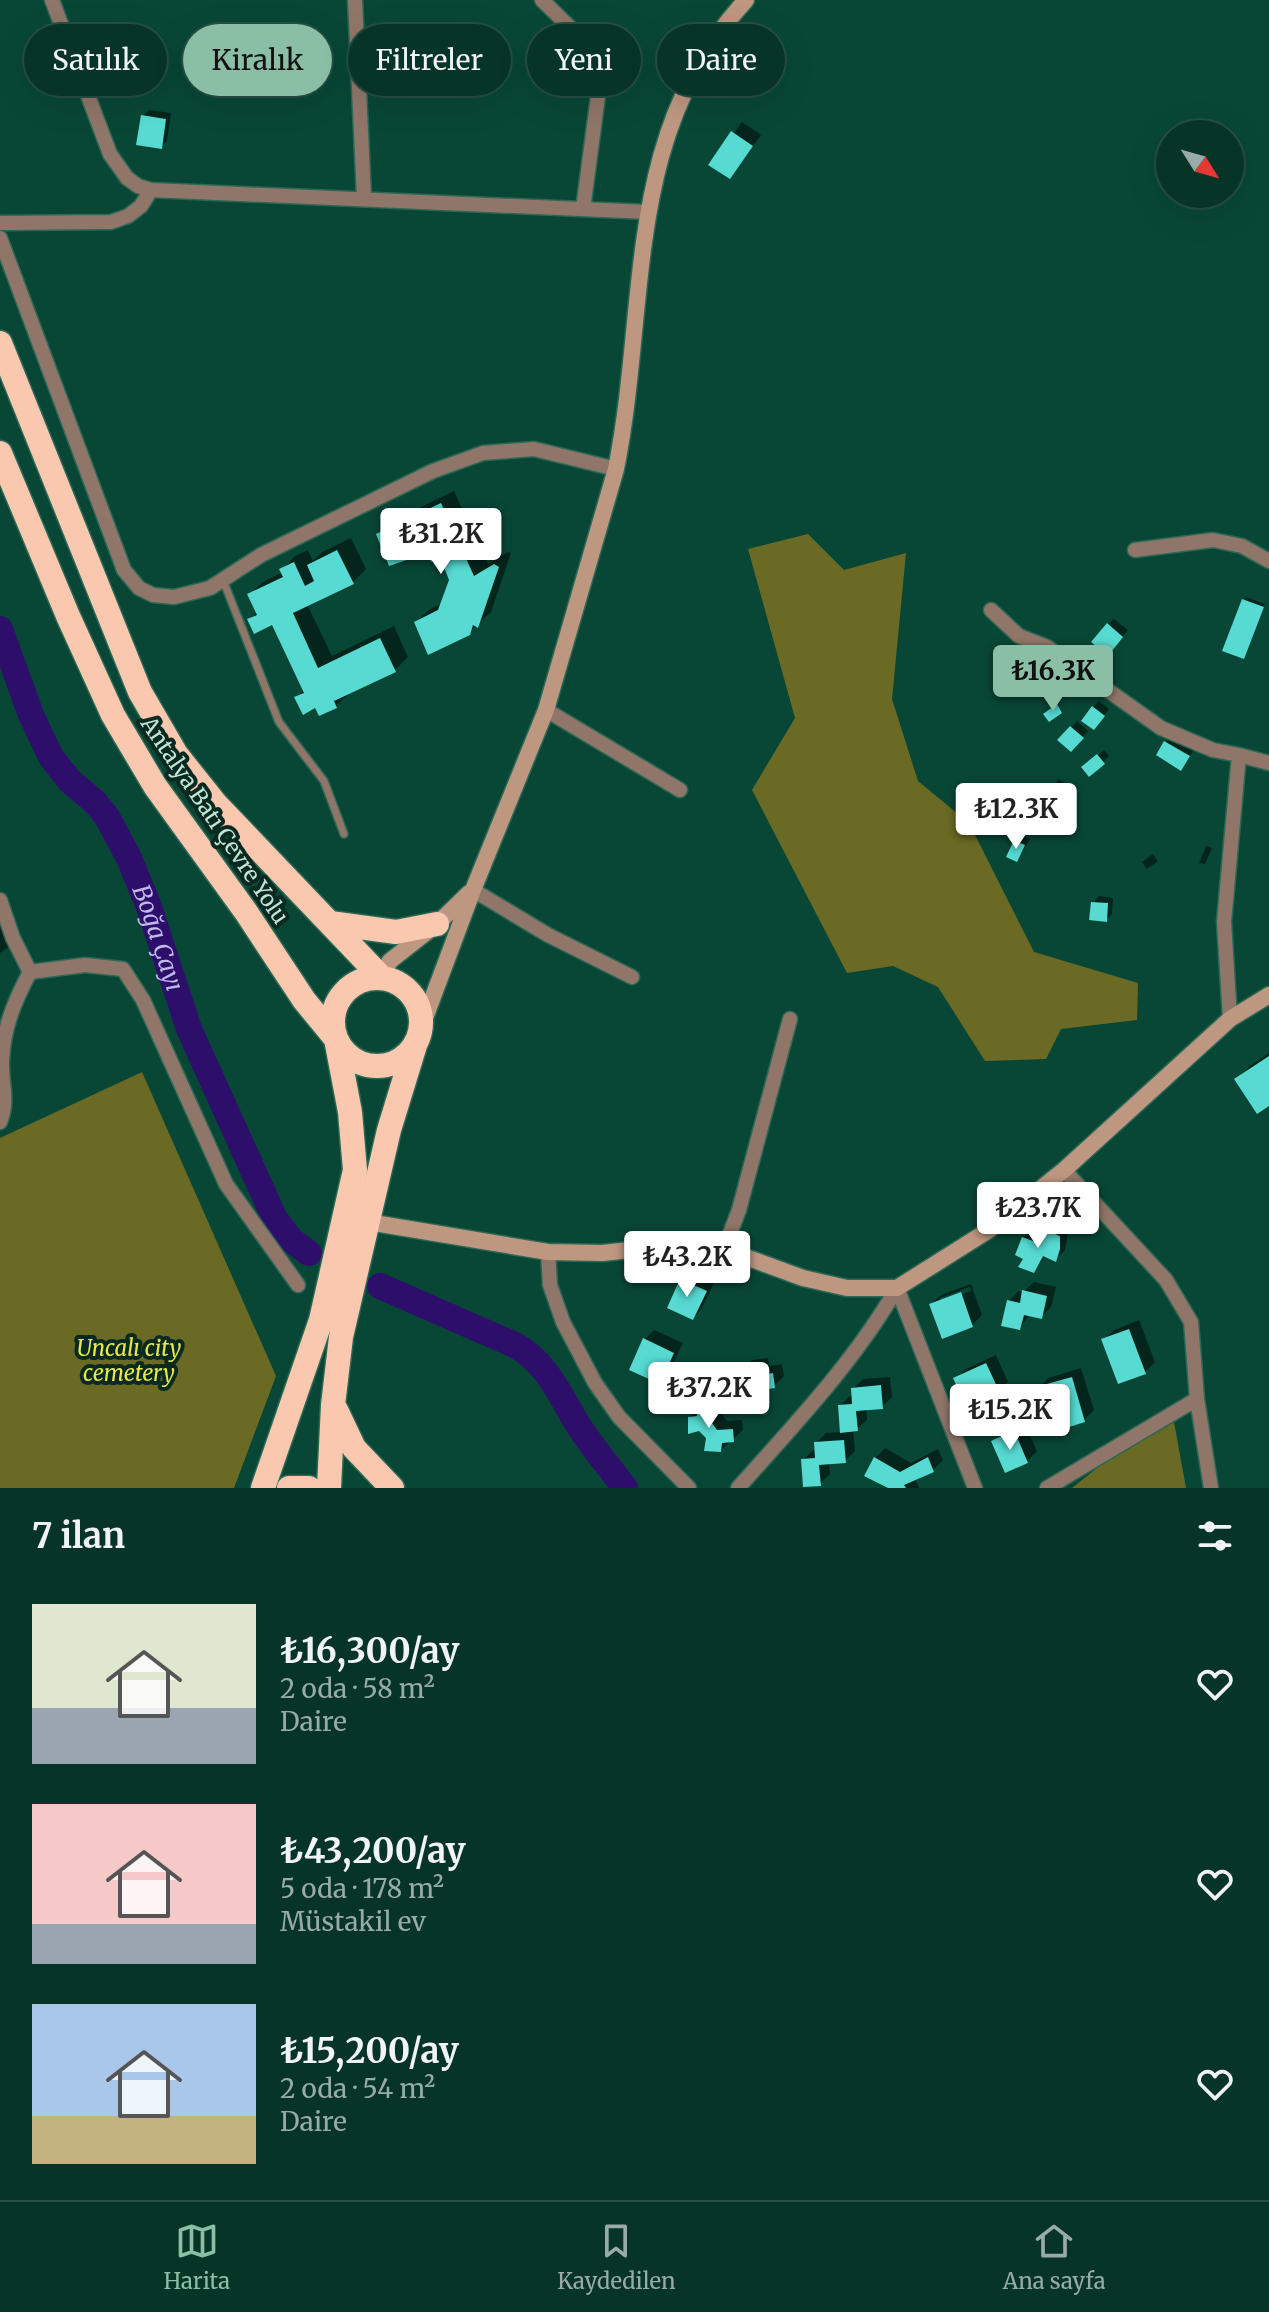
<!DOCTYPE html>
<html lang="tr">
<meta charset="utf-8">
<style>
body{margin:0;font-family:Merriweather,serif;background:#0f3d30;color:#f1f3f6;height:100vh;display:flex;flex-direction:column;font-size:30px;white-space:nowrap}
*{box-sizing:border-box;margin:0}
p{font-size:26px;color:#98aba8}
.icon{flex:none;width:44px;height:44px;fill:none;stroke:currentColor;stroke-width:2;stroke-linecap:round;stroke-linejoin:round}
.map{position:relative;height:1488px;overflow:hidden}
.drawer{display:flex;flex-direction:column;background:#063528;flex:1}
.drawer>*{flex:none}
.guide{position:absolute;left:24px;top:24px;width:800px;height:72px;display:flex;gap:16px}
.needle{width:52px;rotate:127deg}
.controls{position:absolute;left:1156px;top:120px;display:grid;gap:16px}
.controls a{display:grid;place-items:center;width:88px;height:88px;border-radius:50%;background:#063528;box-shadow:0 8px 32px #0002,0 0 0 2px #275045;font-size:40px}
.price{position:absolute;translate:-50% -68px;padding:0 18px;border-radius:8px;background:#fff;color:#222;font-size:26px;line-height:52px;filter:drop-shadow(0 2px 4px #0008)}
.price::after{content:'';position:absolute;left:50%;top:48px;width:24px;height:18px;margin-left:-12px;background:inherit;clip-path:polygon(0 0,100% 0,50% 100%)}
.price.active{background:#8abfa5;color:#111}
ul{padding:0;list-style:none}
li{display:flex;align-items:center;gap:24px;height:200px;padding:0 32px}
li span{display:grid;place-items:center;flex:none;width:224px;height:160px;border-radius:0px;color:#555}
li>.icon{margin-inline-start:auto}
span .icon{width:96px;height:96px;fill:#fffc;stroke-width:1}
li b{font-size:34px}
h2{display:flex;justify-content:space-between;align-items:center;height:96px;padding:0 32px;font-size:34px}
.pill{padding:0 28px;border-radius:36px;background:#063528;box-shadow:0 8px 32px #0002,0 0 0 2px #275045;font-size:28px;line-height:72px}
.pill.active{background:#8abfa5;color:#111}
.tab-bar{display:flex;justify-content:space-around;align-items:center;height:112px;border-top:2px solid #275045;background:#063528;font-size:22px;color:#98aba8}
.tab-bar a{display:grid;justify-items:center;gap:4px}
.tab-bar .active{color:#8abfa5}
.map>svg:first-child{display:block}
.green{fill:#6a6a25}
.shadow{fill:#0007;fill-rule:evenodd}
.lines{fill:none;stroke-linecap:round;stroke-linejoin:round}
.river{stroke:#2e0e6b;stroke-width:26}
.building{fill:#56dad2}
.lane-casing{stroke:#2d6756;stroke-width:10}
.street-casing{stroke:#2d6756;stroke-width:17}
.secondary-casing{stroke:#2d6756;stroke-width:19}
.highway-casing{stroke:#2d6756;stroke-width:27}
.lane{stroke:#907669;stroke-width:7}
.street{stroke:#907669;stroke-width:14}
.secondary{stroke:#be9781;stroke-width:16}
.highway{stroke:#fac8ae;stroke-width:24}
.labels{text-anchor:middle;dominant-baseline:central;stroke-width:8;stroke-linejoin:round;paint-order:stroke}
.street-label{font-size:22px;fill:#c2e5d7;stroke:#0a2920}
.park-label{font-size:22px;font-style:italic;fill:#e9e94a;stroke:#0a2920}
.water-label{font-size:24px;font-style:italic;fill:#bfbaeb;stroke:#0a2920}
</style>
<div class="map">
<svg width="1269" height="1488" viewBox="0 0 1269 1488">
<rect width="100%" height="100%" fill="#084736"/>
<!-- green -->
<path class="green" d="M808,534l36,36 62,-17 -14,146 26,82 51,42 65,129 104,31 -1,37 -76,9 -15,30 -61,2 -47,-74 -45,-21 -46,7 -95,-183 43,-72 -47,-169z
M142,1072l134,304 -42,112h-234v-350z
M1174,1422l12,66h-114l35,-28z"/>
<!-- shadow -->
<path class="shadow" d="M149,110l22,3 -4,28 -6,6 -18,-31z
M742,122l19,13 -31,42 -19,-13z
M454,491l34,73 20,-12 3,1 -20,59 -23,21 -52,-11 14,-13 13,-6 8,-23 -6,-16 -17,-14 -49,-16 13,-13z
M351,538l15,31 -13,13 -46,22 25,52 62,-30 14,31 -13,13 -46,23 -13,13h-20l-19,-9 7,-7 -31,-67 -24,-3 8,-8 -8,-17 14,-13 20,-10 -1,-2 13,-14 13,-6 5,11 9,-9z
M1246,597l19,7 -22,53 1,-57z
M1114,619l14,11 -15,17 -5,-23z
M1099,701l10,8 -10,13 -6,-15z
M1077,721l11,10 -17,18 -11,-9z
M1172,736l22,14 -13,18 -16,-26z
M1104,750l5,6 -6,6 -13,-1z
M1059,779l7,5 -10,16 -14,1z
M1021,835l9,4 -13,21 -2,-19z
M1206,846l6,2 -7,16 -6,-1z
M1153,854l5,7 -11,8 -5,-7z
M1099,896l14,2 -1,16 -6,6 -13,-17z
M0,917l16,25 -16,11z
M1269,1053v51l-32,-25 13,-13z
M1052,1220l17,6 -4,24 -10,10 -9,-5 -13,16 -7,-13 -3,-20 10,-9 8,2zM1049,1248l-7,14h-5z
M691,1271l24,10 -13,27 -9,10 -11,-38z
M1034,1282l22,5 -5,20 -10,10 -11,-3 -10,14 -11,-27 9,-10 5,1z
M971,1284l11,31 -10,10 -41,-21 10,-9zM970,1287l1,4 -31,11v-4z
M1139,1320l16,42 -10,10 -25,10 -16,-42 10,-10z
M654,1330l29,13 -14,29 -10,10 -14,-43z
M996,1355l12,27 -10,9 -42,-13 10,-9z
M768,1358l1,8 13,-2 2,12 -10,10 -12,2 2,11 -10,10 -25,-20 10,-10h4l-1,-9 10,-10z
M1081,1368l13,42 -10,10 -45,-32 9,-10z
M890,1377l2,20 -10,10 -16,1 1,12 -10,9 -4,1 2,21 -10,10 -16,1 1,12 -10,10 -17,-24 10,-10h4l-1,-7 10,-10 16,-1 -2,-26 10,-10h4l-1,-7 10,-10z
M720,1395l-1,15 8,11 15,-1 1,10 -22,20 -31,-33 18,-19z
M1024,1422l13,29 -10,10 -21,9 -12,-29 10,-10z
M885,1448l26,15 27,-14 5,11 -10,10 -18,8 4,10h-29l-15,-30z"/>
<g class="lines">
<!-- river -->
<g class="river">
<path id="s1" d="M0,629l31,86 20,42 18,23 27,23 11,14 22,41 20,49 40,122 86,190 16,21 18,13"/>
<path d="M380,1286l135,59c33,18 46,53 65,83 14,21 30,40 45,60"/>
</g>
</g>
<!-- building -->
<path class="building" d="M141,115l25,4 -4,30 -26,-4z
M731,131l22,15 -23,33 -22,-14z
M441,503l33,73 20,-12 5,3 -21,61 -5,-3 -3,10 -42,20 -14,-33 24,-12 11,-30 -5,-13 -4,3 -4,-10 -5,2 -4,-9 -38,13 -13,-32z
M337,550l17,34 -61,29 25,55 62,-30 16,34 -62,29 3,7 -18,8 -4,-8 -12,7 -9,-18 10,-4 -32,-68 -18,9 -7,-15 10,-4 -10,-21 36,-17 -4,-8 15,-7 11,24 9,-5 -7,-16z
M1242,599l22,8 -20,52 -22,-8z
M1107,623l16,14 -15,19 -17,-14z
M1057,704l5,9 -13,9 -6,-8z
M1092,706l13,10 -11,14 -13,-9z
M1070,726l14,12 -13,14 -14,-12z
M1164,741l26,15 -9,15 -25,-16z
M1097,754l8,10 -16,13 -8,-10z
M1051,784l11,7 -12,18 -11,-7z
M1014,840l11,5 -8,17 -11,-5z
M1091,902l17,1 -1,19 -18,-2z
M1269,1056v50l-12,8 -23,-35z
M1040,1228l20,8v13l-4,13 -13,-6 -9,17 -16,-6 5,-8 -8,-4 7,-18 14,5z
M680,1279l27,12 -14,29 -26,-12z
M1022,1290l25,6 -5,23 -18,-4 -4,15 -19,-4 6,-26 13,3z
M961,1292l12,35 -31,12 -13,-35z
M1129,1329l17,45 -28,10 -17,-45z
M643,1338l31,15 -14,31 -31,-14z
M986,1363l14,30 -33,15 -14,-30z
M758,1367l2,8 13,-2 2,15 -23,3 3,20 -18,3 -1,-9 -6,1 -3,-18 15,-2 -2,-17z
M1072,1377l13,45 -35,11 -14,-46z
M881,1385l2,24 -27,2 2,20 -18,2 -2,-28 14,-1 -1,-16z
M711,1404l-1,16 7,10 16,-1 1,13 -12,1 -1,9 -17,-1 2,-13 -7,-7 -11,3v-17l9,-1v-9z
M1014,1430l14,33 -23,10 -14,-32z
M844,1440l2,23 -27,2 2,21 -18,1 -2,-28 14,-1 -1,-16z
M874,1457l26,15 28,-15 6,15 -30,13 2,3h-18l-24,-12z"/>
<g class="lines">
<!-- lane casing -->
<g class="lane-casing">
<path id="lane" d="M223,580l56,142 45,59 20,53"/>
</g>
<!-- street casing -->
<g class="street-casing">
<path id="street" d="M52,0l58,154 17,24 11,8 13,4 497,22
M355,0l9,198
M542,0l54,53 6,13 -19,143
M0,223l111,-1 17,-6 13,-10 10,-16
M0,238l124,332 15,18 14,7 21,2 36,-9 51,-33 172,-84 50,-18 51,-4 82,20
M1135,550l78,-10 29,6 27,15
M991,610l28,26 28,11 114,81 52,22 26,5 -15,167 6,97
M546,710l134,80
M1239,755l30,8
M473,890l75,45 84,42
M0,900l13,38 17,34 55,-7 38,4 20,31 83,184 72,101
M0,1122c9,-22 1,-39 2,-61 1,-33 13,-61 28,-89
M1064,1170l102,110 25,42 6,77 14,89
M724,1249l15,-39 51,-191
M548,1252l2,33 13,37 32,61 24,34 70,71
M897,1288l78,200
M738,1488c57,-64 116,-126 159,-200
M1047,1488l150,-89"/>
</g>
<!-- secondary casing -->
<g class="secondary-casing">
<path id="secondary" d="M381,977l9,-16 47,-37 32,-31
M416,1042l57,-152 73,-180 70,-241c33,-165 6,-335 130,-469
M368,1222l180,30 54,1 75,-8 47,4 79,29 44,10h50l92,-58 75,-60 166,-151 39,-24"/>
</g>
<!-- highway casing -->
<g class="highway-casing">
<path id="highway" d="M0,343l140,349 36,62 39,49 166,174
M0,453l68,163 45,99 42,71 91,126 58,88 32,39 14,73 5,58 -34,150 -58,168
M330,923l66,9 41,-8
M333 1022a44 44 0 1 1 88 0a44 44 0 1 1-88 0Z
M336,1410l18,38 38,40
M289,1488h20
M329,1488l4,-83 8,-68 48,-207 27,-88"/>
</g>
<!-- lane -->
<use href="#lane" class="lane"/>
<!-- street -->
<use href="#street" class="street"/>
<!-- secondary -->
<use href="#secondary" class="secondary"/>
<!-- highway -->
<use href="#highway" class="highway"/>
</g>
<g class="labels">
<!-- street labels -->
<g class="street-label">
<text transform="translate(215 820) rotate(56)">Antalya Batı Çevre Yolu</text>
</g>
<!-- park labels -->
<g class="park-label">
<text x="129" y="1348">Uncalı city<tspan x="129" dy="25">cemetery</tspan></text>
</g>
<!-- water labels -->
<g class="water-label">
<text stroke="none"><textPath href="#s1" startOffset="352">Boğa Çayı</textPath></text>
</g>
</g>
</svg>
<div class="controls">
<a><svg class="needle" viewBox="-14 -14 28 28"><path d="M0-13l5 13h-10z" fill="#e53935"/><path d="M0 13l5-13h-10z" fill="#98aba8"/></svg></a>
</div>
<b class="price" style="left:441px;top:576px">₺31.2K</b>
<b class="price active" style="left:1053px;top:713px">₺16.3K</b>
<b class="price" style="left:1016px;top:851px">₺12.3K</b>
<b class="price" style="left:1038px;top:1250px">₺23.7K</b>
<b class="price" style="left:687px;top:1299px">₺43.2K</b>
<b class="price" style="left:709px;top:1430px">₺37.2K</b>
<b class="price" style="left:1010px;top:1452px">₺15.2K</b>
<div class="guide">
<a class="pill">Satılık</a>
<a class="pill active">Kiralık</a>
<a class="pill">Filtreler</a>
<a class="pill">Yeni</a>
<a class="pill">Daire</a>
</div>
</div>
<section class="drawer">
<h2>7 ilan<svg class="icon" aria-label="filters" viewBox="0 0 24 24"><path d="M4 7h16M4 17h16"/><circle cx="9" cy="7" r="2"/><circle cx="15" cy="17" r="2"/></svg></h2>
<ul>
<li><span style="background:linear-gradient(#dfe7d0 65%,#9aa5b1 0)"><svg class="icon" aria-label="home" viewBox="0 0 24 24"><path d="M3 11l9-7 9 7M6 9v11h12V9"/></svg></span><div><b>₺16,300/ay</b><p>2 oda · 58 m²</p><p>Daire</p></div><svg class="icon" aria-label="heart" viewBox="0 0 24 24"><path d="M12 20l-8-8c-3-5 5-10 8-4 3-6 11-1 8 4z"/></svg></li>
<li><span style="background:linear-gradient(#f6c9c9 75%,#9aa5b1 0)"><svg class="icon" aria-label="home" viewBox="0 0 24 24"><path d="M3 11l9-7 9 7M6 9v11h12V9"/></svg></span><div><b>₺43,200/ay</b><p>5 oda · 178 m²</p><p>Müstakil ev</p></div><svg class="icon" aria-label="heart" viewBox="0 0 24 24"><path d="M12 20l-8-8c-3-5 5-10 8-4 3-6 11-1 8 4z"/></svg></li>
<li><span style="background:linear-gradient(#a9c7e8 70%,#c2b280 0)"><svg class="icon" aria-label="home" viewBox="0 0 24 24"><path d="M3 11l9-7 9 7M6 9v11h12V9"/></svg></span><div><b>₺15,200/ay</b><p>2 oda · 54 m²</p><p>Daire</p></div><svg class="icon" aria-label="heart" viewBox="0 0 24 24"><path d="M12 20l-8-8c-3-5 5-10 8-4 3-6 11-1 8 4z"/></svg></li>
</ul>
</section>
<nav class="tab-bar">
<a class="active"><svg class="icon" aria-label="map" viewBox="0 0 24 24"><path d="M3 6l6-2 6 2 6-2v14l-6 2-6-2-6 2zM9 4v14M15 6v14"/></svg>Harita</a>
<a><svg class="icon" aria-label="saved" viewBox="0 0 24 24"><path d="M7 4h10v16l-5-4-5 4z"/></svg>Kaydedilen</a>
<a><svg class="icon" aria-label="home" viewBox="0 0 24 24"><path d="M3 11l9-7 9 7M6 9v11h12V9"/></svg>Ana sayfa</a>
</nav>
